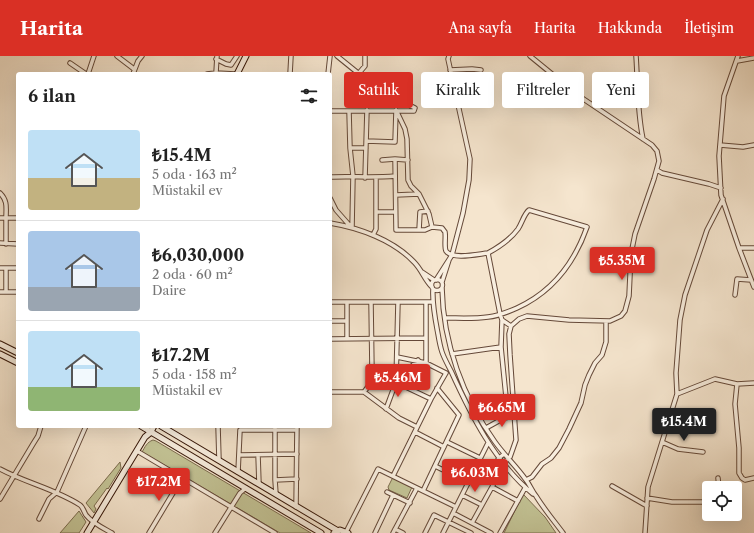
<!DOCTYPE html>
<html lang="tr">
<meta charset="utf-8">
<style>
body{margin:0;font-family:"Libre Caslon Text",serif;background:#f6f6f6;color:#222;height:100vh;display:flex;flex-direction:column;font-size:15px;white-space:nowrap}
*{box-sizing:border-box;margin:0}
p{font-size:13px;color:#767676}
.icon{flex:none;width:22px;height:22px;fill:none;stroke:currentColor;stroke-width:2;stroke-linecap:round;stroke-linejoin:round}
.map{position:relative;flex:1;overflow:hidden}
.panel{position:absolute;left:16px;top:16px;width:316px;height:356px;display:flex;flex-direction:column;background:#fff;border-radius:4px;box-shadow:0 4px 16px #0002}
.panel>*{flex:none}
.guide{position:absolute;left:344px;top:16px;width:350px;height:36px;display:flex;gap:8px}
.buttons{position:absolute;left:702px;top:425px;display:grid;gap:8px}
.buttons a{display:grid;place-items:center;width:40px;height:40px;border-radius:4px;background:#fff;box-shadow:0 4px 16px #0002;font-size:20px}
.price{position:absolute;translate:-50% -34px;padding:0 9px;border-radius:4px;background:#d93025;color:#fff;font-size:13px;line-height:26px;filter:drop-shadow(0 1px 2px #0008)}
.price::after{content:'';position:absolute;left:50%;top:24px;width:12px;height:9px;margin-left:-6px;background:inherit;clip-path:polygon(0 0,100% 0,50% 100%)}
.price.active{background:#222;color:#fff}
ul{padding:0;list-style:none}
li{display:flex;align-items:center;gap:12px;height:100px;padding:0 12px}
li+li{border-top:1px solid #e0e0e0}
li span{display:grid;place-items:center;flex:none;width:112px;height:80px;border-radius:4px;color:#555}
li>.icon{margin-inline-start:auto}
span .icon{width:48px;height:48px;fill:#fffc;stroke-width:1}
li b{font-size:17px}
h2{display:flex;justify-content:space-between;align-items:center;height:48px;padding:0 12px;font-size:17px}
.pill{padding:0 14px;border-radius:4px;background:#fff;box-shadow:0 4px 16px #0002;font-size:14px;line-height:36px}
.pill.active{background:#d93025;color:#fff}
header{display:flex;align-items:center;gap:24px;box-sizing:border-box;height:56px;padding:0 20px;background:#d93025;color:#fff}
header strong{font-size:19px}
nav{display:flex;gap:22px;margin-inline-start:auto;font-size:14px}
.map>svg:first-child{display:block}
.green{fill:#c2c294;stroke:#7c6c4e}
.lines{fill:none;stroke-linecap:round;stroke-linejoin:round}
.street-casing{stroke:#654939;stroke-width:5.5}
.secondary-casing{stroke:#351507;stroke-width:7}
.street{stroke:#f8eedf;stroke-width:3.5}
.secondary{stroke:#f8eedf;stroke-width:5}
</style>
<header>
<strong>Harita</strong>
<nav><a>Ana sayfa</a><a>Harita</a><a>Hakkında</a><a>İletişim</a></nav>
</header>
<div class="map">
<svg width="754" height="477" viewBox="0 0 754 477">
<rect width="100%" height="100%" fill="#f5e5ce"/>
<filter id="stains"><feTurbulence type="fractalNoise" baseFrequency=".005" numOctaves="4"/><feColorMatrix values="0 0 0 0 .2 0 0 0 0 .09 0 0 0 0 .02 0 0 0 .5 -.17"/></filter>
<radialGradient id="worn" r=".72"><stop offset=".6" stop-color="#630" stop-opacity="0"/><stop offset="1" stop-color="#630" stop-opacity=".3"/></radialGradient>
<!-- green -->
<path class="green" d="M153,384l3,1 155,92h-31l-138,-81c3,-5 5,-10 11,-12z
M120,406l1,6 -13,21 -1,-1 -13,18 2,3 -2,4 -8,-10z
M393,421l19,10 -5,11 -18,-8 -1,-3z
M523,438l22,23 11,16h-52z
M79,455l7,11 -7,11h-19z"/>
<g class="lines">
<!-- street casing -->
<g class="street-casing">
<path id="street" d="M117,0l17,13
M636,0c2,28 1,55 7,83
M738,0l-14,40 -5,60 2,39 18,53 15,39
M216,3l10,5 5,1 6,-9
M737,5l17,-3
M70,7l16,11
M450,14l22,-1 9,1
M216,17l1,-17
M359,17l6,-7v-10
M88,18l6,-18
M133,18l5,-13 4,-5
M207,18l9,-1 19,1
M290,18l1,-18
M328,18l2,-18
M396,54l9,19 2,10 1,41 3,6 8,8
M330,55h84l1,-3 -36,-18 -42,-34
M349,55l1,37 3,28 -1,52
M366,85l29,1 1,-31
M720,89l23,2 11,-2
M350,92h16
M395,103l13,1
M382,104l13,-1 1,71h29l7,-3
M657,114l5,3 47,11 12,4
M330,121c22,-1 43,1 65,-1
M365,122l2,-68
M0,137c8,8 6,15 6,25h-6
M396,139l23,-1 10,20 3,13 10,1 3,4c1,5 -1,15 1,19 6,9 32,3 42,2l12,61 2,6 9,6
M330,142l6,12 15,17
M376,156h19
M330,167c30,5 63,17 84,39 8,8 10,17 18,25
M419,174l1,-18 8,-1
M373,179l3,-6v-51
M0,187l18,1
M6,188v-26h12
M739,192h15
M0,212h18
M422,216l12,8
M431.5 229a5.5 5.5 0 1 1 11 0a5.5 5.5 0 1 1-11 0Z
M436,224l16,-25 11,-42 6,-33 1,-21 -22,-100 1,-3
M442,226l7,-22
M442,232c1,55 21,110 53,154 10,14 22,25 31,38 4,5 6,11 10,16 8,13 18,25 27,37
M433,233c-1,15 2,29 5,45 1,6 2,12 4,18 2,6 6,13 9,19 20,44 44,92 82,123
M0,236h18
M6,236v-24
M735,239l2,-16 14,1
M330,246h103
M426,246v61
M445,262c14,0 29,1 43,-1 10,-1 20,-5 29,-9 35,-16 57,-44 70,-81l-58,-17c-5,4 -7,13 -11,19 -8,11 -19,18 -30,24
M502,264l-1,27 7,70
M330,265h17
M347,282v-36
M330,283l96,-1
M452,298l49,-7
M397,301l29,6 20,10
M372,315l59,28
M396,326l22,-22
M737,328l-2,20 4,44v25l3,5 3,2 9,-2
M330,336h34l35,26 18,9
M364,336l6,-8 2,-13 -1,-69
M677,338l38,-15 22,5 17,-1
M386,353l10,-27 2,-80
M218,370l1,34
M275,370v54l1,14
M486,372l18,-10 11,-2
M415,376l29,15
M447,386l33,16
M662,386l16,7 25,3
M137,395l138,82
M239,399l58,-1
M258,399l1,29
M503,407l7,-6 6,-17 -6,-85 -1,-21 2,-8 8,-7 8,-3 42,4 41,1 11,-5 4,-5 4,-15 2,-42 4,-20 19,-55 5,-18 -2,-10 -5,-6 -73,-49 -49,-40
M435,410l33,16
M0,413c26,14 55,20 80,36 3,2 4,7 6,10 6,8 17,13 26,18
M238,416l2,-42h57
M393,420l38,-77 15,-26
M718,422l1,10
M275,424l22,-1
M526,424l6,-3 10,-13 9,-6 8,-10 10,-19 12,-26 4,-18 4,-10 6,-12 7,-8 4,-13v-21
M612,430l35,20
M492,431l26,14
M423,435l36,-76 -22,-27
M387,436l23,11
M462,439l20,10
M647,442l25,4h37
M0,443l33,-55 5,-8 3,-10
M296,451l1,-81
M453,457l38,20
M39,463l10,-20 8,-7 29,-66
M472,467l20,-36 9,-18 -5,-6 3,-5 5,-4
M395,473l8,4
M346,476l32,-63 78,38
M149,477l33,-55
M215,477l25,-40 6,-5
M375,477l18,-38
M393,477l24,-45
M425,477l9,-18 37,18
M443,477l45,-90
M500,477l25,-45
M645,477l3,-46 29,-93 -1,-21 4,-53 5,-25 22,-65 16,-31"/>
</g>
<!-- secondary casing -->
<g class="secondary-casing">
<path id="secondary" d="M237,18l9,-18
M0,288l18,9
M0,298l18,9
M141,370l180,107
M161,370l177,105
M87,477l58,-96 6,-5 3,-6
M334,477l6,-3 8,3"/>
</g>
<!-- street -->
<use href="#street" class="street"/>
<!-- secondary -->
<use href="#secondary" class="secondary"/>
</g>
<rect width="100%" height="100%" filter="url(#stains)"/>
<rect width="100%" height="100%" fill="url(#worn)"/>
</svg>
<div class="buttons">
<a><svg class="icon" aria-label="locate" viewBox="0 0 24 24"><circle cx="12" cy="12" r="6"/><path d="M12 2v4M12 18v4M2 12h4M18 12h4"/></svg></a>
</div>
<b class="price" style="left:622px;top:225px">₺5.35M</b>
<b class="price" style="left:398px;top:342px">₺5.46M</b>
<b class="price" style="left:502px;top:372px">₺6.65M</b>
<b class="price active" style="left:684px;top:386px">₺15.4M</b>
<b class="price" style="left:475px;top:437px">₺6.03M</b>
<b class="price" style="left:159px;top:446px">₺17.2M</b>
<div class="guide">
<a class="pill active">Satılık</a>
<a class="pill">Kiralık</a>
<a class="pill">Filtreler</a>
<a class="pill">Yeni</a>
</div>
<section class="panel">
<h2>6 ilan<svg class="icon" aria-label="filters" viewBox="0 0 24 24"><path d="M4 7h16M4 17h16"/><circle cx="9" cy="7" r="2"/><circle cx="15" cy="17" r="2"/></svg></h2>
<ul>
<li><span style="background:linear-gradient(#bfe0f5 60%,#c2b280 0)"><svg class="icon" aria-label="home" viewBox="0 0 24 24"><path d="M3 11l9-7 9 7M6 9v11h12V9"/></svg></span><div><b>₺15.4M</b><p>5 oda · 163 m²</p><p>Müstakil ev</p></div></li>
<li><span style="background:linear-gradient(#a9c7e8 70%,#9aa5b1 0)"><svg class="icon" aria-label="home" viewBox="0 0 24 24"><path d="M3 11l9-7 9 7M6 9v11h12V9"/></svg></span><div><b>₺6,030,000</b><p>2 oda · 60 m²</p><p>Daire</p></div></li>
<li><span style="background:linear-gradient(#bfe0f5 70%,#8fb573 0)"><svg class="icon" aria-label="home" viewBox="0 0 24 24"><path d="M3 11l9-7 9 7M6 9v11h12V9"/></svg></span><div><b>₺17.2M</b><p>5 oda · 158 m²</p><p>Müstakil ev</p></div></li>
</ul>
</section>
</div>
